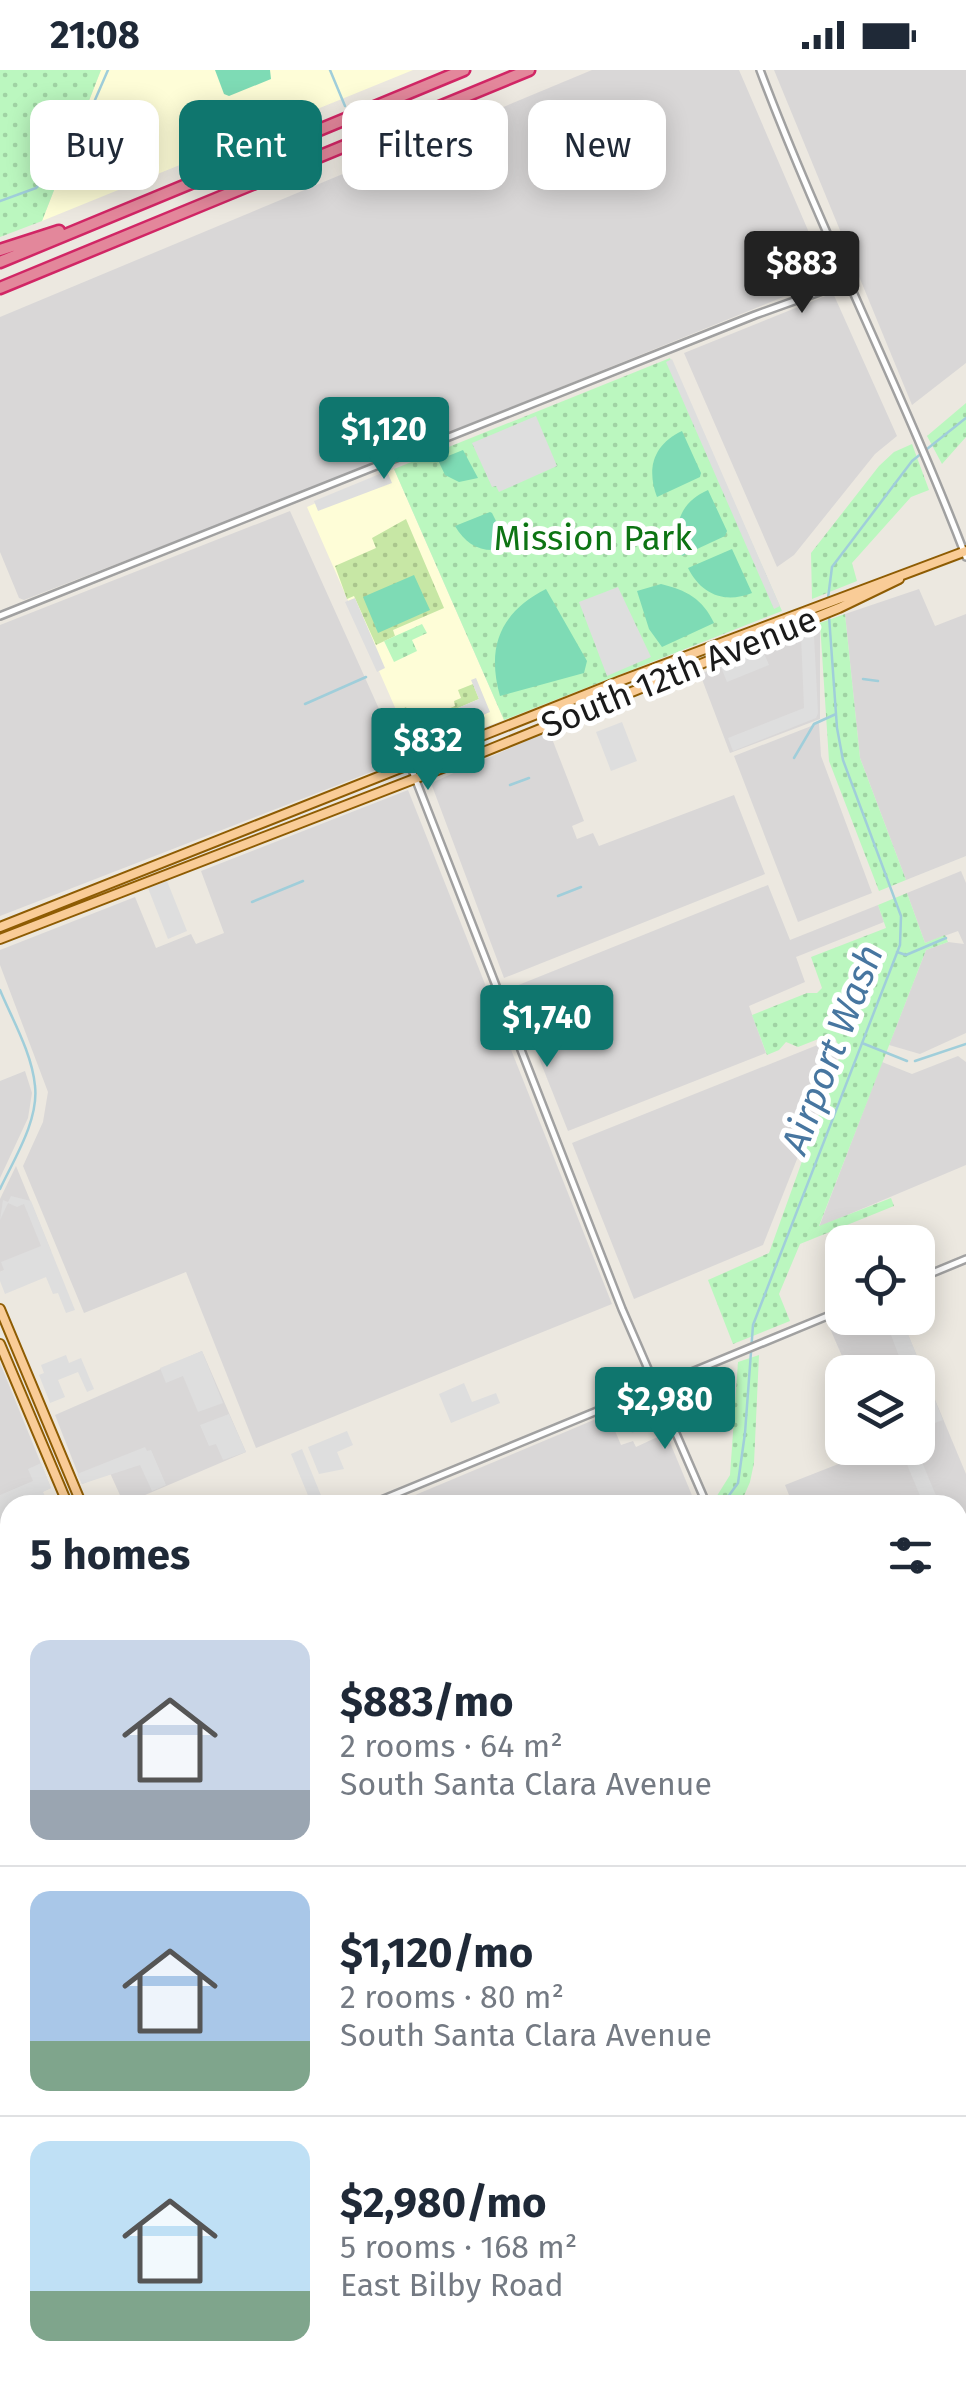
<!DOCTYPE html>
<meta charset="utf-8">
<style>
body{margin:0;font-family:"Fira Sans",sans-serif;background:#f2f2f3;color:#1f2937;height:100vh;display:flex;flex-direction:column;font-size:38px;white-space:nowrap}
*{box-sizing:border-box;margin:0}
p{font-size:32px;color:#747a83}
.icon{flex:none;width:55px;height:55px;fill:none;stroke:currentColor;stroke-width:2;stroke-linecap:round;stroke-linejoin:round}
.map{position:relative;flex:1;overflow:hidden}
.drawer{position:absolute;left:0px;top:1425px;width:968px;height:892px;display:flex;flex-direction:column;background:#fff;border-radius:30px 30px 0 0;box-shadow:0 5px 25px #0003}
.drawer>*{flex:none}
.hud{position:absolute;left:30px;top:30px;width:908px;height:90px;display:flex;gap:20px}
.tools{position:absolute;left:825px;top:1155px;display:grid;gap:20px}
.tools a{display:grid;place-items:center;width:110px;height:110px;border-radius:20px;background:#fff;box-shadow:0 5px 25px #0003;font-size:50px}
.price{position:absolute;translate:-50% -85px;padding:0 22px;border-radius:10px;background:#0f766e;color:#fff;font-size:32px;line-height:65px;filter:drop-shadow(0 2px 5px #0008)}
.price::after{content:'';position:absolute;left:50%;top:60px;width:30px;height:22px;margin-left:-15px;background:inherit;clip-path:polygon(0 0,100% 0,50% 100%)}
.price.active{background:#222;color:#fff}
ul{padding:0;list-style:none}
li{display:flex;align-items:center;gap:30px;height:250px;padding:0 30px}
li+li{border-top:2px solid #e0e1e3}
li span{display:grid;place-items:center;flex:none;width:280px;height:200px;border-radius:20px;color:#555}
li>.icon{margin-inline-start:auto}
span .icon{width:120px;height:120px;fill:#fffc;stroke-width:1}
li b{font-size:42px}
h2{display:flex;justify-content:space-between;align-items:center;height:120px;padding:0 30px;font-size:42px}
.chip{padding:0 35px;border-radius:20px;background:#fff;box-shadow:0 5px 25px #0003;font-size:35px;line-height:90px}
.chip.active{background:#0f766e;color:#fff}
.status{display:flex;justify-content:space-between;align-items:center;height:70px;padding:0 50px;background:#fff;direction:ltr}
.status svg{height:28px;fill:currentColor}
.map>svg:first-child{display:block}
.residential{fill:#d9d7d7}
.industrial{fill:#e5d2e2}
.education{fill:#fefdd7}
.airport{fill:#dad8d2}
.grass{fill:url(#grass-dots)}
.park{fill:url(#park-dots)}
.pitch{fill:#7edbb5}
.parking{fill:#dedede}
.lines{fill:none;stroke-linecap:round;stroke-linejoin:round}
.stream{stroke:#a0ceda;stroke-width:2.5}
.minor-casing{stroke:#a1a1a1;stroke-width:10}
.major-casing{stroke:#8e5c03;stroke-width:12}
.highway-casing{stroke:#d12665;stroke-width:15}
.minor{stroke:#fff;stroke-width:5}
.major{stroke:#f9cc97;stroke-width:8}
.highway{stroke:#e3879b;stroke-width:10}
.rail-casing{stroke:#686868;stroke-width:6}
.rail{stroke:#fff;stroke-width:2.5;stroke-dasharray:8;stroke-linecap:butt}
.labels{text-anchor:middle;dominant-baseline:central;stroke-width:10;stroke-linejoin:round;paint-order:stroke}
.park-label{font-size:35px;fill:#0d7413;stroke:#fff}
.street-label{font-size:35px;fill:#1a1a1a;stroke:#fff}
.water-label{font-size:38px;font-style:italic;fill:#4776a0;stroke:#fff}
</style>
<div class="status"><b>21:08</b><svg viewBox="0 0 49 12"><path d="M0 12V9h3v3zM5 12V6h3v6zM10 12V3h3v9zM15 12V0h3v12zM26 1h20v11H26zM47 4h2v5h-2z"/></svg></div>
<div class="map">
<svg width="966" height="2317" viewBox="0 0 966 2317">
<defs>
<pattern id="grass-dots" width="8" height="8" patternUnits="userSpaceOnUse" patternTransform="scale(2.5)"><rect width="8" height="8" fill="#c7e7a5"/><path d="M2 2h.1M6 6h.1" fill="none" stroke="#aac68d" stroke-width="1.8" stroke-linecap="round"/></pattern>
<pattern id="park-dots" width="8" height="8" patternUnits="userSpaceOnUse" patternTransform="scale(2.5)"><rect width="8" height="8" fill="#bbf7bf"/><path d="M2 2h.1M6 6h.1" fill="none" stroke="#a0d3a4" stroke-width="1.8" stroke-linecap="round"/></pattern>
</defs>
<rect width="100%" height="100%" fill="#ece8e0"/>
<!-- residential -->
<path class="residential" d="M592,0h147l87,202 -1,8 -521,211 -280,109 -5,-2 -19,-46v-235z
M774,0h192v293l-54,42z
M833,223l64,143 -22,18 -81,101 -17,12 -93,-214z
M290,441l112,249 -402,156v-291z
M919,519l16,37 31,-12v242l-60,24 -46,-122 -15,-144z
M820,554v95l-90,34 -30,-79z
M819,653l2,33 51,137 -74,29 -64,-166z
M549,661l35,90 -12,5 5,13 16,-6 6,13 135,-51 31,79 -261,104 -73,-195z
M408,720l204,514 -356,144 -70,-176 -102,41 -61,-147 20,-44 5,-30 -48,-127v-15l135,-53 21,51 35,-14 5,10 28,-11 -23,-62z
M961,801l5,12v150l-46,21 -31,-9 37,-95 22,-8 16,2 -6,-13 -33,12 -18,-50z
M768,815l22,55 88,-35 6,17 -88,35 9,25 -56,24 17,47 -198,78 -57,-143z
M825,972l6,1 6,15 -74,187 -129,54 -62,-156z
M958,986l8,6v103l-147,62 63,-165 30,12z
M25,1001l7,22 -4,25 -28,60v-97z
M16,1096l35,85 -51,21v-73z
M843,1248h58l65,156v81l-8,4v-54h-165l-8,-20 94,-37h39v-76h-69l-21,-48z
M202,1281l44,101 -122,52 -14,-31 -28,11 -27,-69z
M0,1293l51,125 -51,22z
M608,1344l13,31 12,-4 3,6 30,-14 30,72h-299l-1,-2z
M0,1626l10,25v86l-10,4z
M958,2246l8,21v50h-53l-4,-9h49z"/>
<!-- industrial -->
<path class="industrial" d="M10,1737v141l-10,4v-141z"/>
<!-- education -->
<path class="education" d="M101,0h312l-371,151z
M394,399l110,251 -89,33 -108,-246z"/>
<!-- airport -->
<path class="airport" d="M10,2130v178h406l4,9h-420v-183z"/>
<!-- grass -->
<path class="grass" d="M406,449l38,89 -51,22 2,6 -19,9 -22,-49 -7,3 -12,-33 41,-18 -4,-10z
M473,614l6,15 -61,26 6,15 -13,7 -14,-35 9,-5 5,12 9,-3 2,4 33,-14 -1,-5 7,-3 -3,-8z"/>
<!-- park -->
<path class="park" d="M0,0h101l-59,151 -42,16z
M670,288l112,253 -278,109 -110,-251z
M966,333v34l-24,27 -15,-28z
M912,374l17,46 -18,7 -59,66 5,18 -45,18 -1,-46 68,-87 15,-14z
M845,544l15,144 46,122 -27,11 -50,-130 -9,-138z
M422,554l5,9 -15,7 5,11 -23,11 -10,-21z
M907,823l18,50 20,-8 3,7 -22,8 -107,276 72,-28 3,8 -94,38 -21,50 11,27 -57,23 -25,-64 61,-27 72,-200 -5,-13 -10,-4 -28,11 -12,-5 -7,8 -12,5 -15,-40 55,-22h10l5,-5 -11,-31 75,-29 -8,-23z
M759,1285l-5,108 -4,19 -10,23h-22l-3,-6 15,-24 8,-113z
M10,1878v154l-10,-24v-126z"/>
<!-- pitch -->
<path class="pitch" d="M215,0h55l1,9 -42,17 -5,-2z
M682,361l19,42 -1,4 -43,20c-11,-29 -3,-53 25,-66z
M463,380l15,28 -19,4 -14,-7 -7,-15z
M708,420l19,41 -2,5 -43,20c-11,-29 -2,-54 26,-66z
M490,442l2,1 17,34c-23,8 -42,0 -54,-21z
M732,479l20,44c-28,11 -51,1 -64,-25z
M414,505l16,35 -52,23 -15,-36z
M661,514c25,6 42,15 53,39l-52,24 -13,-18 -12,-38z
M546,519l41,72 -3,12 -84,23c-14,-50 1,-84 46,-107z"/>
<!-- parking -->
<path class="parking" d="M672,289l108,247 -6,3 -108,-247z
M536,346l21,50 -58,26 -3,-6 -4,1 -20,-44z
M387,401l5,12 -74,28 -4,-10z
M618,517l33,70 -44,19 -28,-74z
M355,528l30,70 -8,4 -32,-70z
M801,566h13l4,77 -2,5 -83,33 -5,-13 76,-30z
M763,581l6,14 -42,17 -6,-15z
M476,608l14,34 -66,28 -6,-15 61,-26 -8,-19z
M622,652l15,39 -26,10 -15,-39z
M167,811l20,50 -19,8 -20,-51z
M11,1126l20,5 44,109 -9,3 -8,-20 -5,1 -7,-17 -41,17 -5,-13v-9l4,-2 -3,-8 40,-16 -17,-42 -7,3 -9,-4 -8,17 3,-20 5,2z
M906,1259l37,91 -25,9v-17l3,-6 -3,-8v-26h-13l-14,-37z
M202,1281l21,52 -25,9 -15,-36 -17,7 -6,-15z
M66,1285l3,8 12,-5 13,31 -7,3 -9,-20 -20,8 7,17 -15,6 -11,-28 5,-2 -3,-8z
M464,1313l8,19 24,-9 4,10 -49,20 -12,-29z
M652,1323l5,11 -10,5 7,15 -22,9 -9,-21 -13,5 -2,-6z
M229,1344l17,38 -23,8 -7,-16 -7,2 -9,-21z
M347,1361l6,14 -16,7 7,17 -25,5 -11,-27z
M145,1377l2,4 4,-1 15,35 -14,6 -12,-26 -58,19 -5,-10z
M900,1378h16l24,57h-16z
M302,1379l23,56h-13l-21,-51z
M41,1393l10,25 -8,4 6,13h-39v17l-7,4 7,25 -10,4v-60l33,-14 -5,-12z"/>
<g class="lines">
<!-- stream -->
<path class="stream" d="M330,0l15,36
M0,131l36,-13 35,-33 37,-85
M828,528l4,-31 80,-106 54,-43
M863,609l15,2
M305,634l61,-27
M794,688l20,-34 22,-10
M510,715l19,-7
M558,826l23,-9
M252,832l51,-21
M897,882l9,3 40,-17
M0,920c12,29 32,63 35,96 4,34 -21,73 -35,103
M862,973l45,18
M915,991l51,-17
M722,1435l16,-22 7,-50 8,-108 147,-380 1,-29 -58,-156 -6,-32 -8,-112
M509,2317l8,-9"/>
<!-- minor casing -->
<g class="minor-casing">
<path id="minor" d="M760,0c62,165 143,322 206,487
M0,546l755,-301 95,-34
M410,695l212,544 85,196
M918,1209l48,-20
M369,1435l473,-195
M0,1586l10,-4
M958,2045l8,22"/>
</g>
<!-- major casing -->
<g class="major-casing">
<path id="major" d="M0,857l620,-246 346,-130
M0,869l466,-180 373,-151 60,-29
M0,1239l82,196
M0,1274l68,161
M958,1665l8,-3
M958,2070l8,-3
M0,2074l10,-5
M425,2308l4,9
M439,2308l3,9"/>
</g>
<!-- highway casing -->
<g class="highway-casing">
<path id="highway" d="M0,180l59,-19
M0,192l464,-192
M0,218l529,-218"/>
</g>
<!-- minor -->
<use href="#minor" class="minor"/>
<!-- major -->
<use href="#major" class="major"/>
<!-- highway -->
<use href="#highway" class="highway"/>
<!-- rail casing -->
<g class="rail-casing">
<path id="rail" d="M958,1706l8,-4
M0,2110l10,-4"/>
</g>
<!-- rail -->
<use href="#rail" class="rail"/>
</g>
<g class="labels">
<!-- park labels -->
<g class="park-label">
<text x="593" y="468">Mission Park</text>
</g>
<!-- street labels -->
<g class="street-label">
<text transform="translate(679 602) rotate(-22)">South 12th Avenue</text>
</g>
<!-- water labels -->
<g class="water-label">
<text transform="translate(832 979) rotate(-69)">Airport Wash</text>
</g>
</g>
</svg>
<div class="tools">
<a><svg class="icon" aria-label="locate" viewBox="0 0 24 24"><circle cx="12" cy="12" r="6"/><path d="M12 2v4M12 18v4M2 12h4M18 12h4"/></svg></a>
<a><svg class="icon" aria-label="layers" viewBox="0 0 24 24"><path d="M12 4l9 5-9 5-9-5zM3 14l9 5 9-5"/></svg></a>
</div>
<b class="price active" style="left:802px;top:246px">$883</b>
<b class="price" style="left:384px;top:412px">$1,120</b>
<b class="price" style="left:428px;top:723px">$832</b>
<b class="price" style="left:547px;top:1000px">$1,740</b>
<b class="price" style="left:665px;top:1382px">$2,980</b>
<div class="hud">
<a class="chip">Buy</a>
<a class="chip active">Rent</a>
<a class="chip">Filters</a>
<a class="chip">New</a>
</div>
<section class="drawer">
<h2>5 homes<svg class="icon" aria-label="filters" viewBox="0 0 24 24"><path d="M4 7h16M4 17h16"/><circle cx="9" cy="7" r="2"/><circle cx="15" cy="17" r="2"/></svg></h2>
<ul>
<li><span style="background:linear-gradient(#c9d6e8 75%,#9aa5b1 0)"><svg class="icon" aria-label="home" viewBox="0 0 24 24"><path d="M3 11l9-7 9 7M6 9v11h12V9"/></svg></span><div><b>$883/mo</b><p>2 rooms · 64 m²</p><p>South Santa Clara Avenue</p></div></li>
<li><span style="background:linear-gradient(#a9c7e8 75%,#7fa58c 0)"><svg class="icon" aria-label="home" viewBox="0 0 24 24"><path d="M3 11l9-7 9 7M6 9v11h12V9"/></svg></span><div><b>$1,120/mo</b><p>2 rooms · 80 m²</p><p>South Santa Clara Avenue</p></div></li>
<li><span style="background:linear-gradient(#bfe0f5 75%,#7fa58c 0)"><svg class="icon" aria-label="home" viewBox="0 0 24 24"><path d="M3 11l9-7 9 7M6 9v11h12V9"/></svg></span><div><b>$2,980/mo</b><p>5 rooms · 168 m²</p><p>East Bilby Road</p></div></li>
</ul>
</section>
</div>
